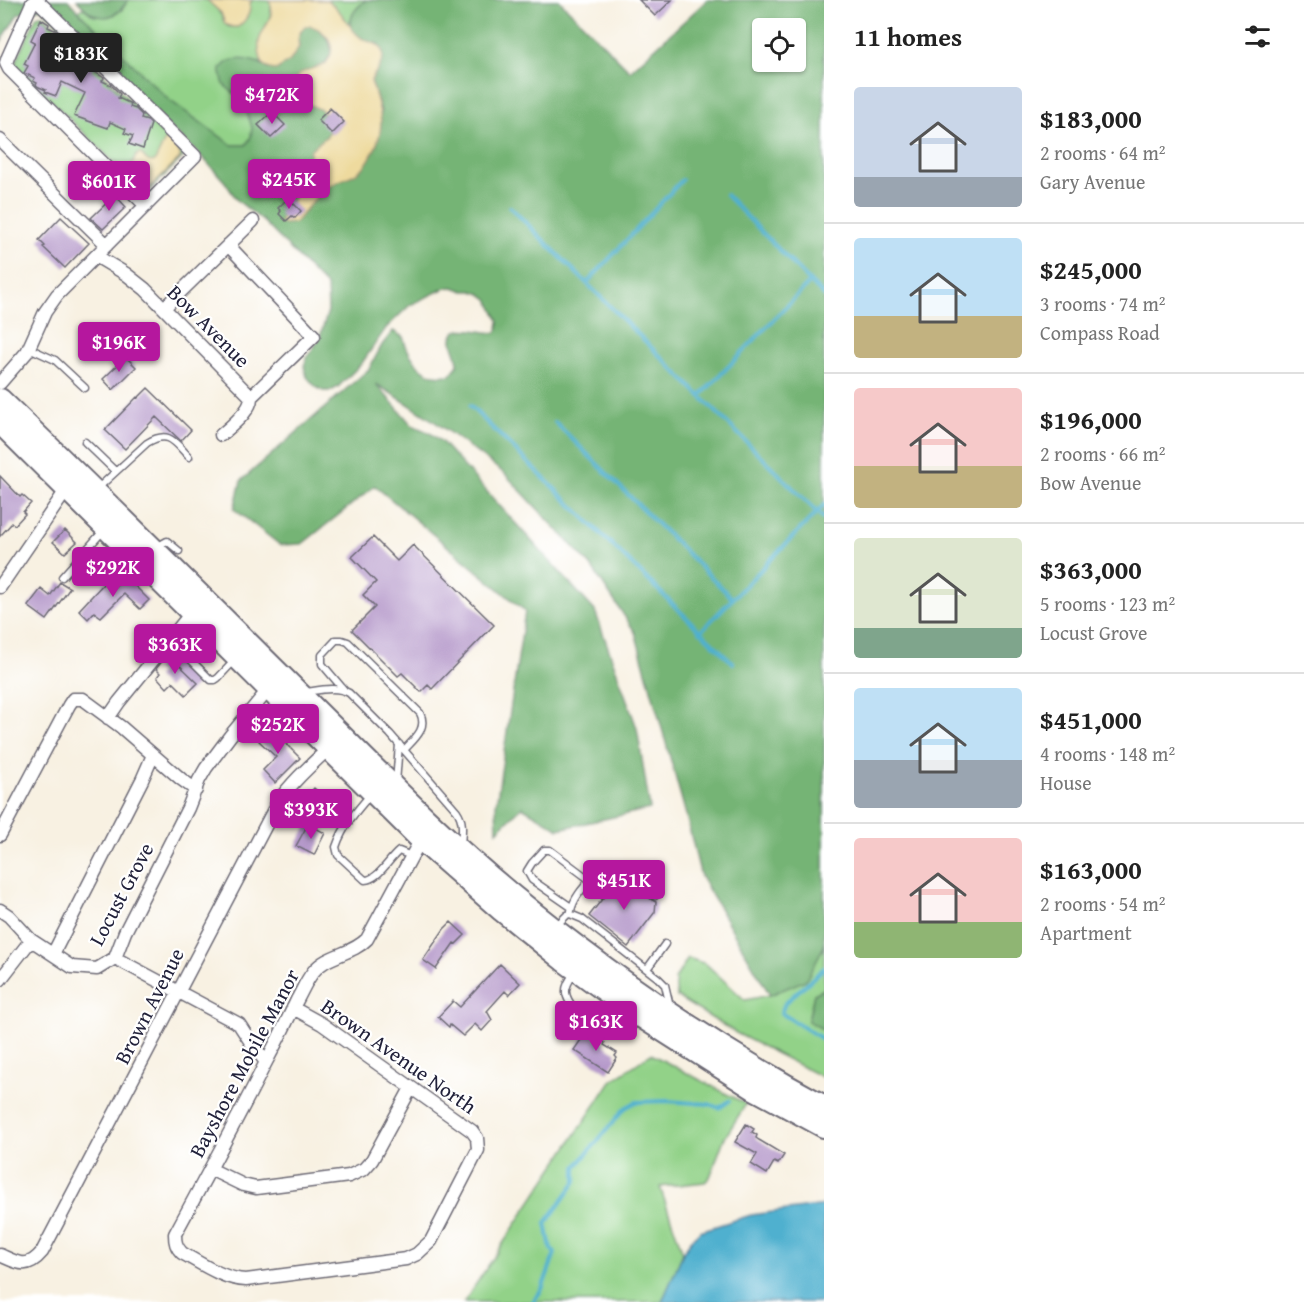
<!DOCTYPE html>
<meta charset="utf-8">
<style>
body{margin:0;font-family:"Gentium Book Plus",serif;background:#f2f2f2;color:#222;height:100vh;display:flex;flex-direction:column;font-size:22px;white-space:nowrap}
*{box-sizing:border-box;margin:0}
p{font-size:20px;color:#767676}
.icon{flex:none;width:33px;height:33px;fill:none;stroke:currentColor;stroke-width:2;stroke-linecap:round;stroke-linejoin:round}
.map{position:relative;flex:1;overflow:hidden}
.drawer{display:flex;flex-direction:column;background:#fff;width:480px}
.drawer>*{flex:none}
.fabs{position:absolute;left:752px;top:18px;display:grid;gap:12px}
.fabs a{display:grid;place-items:center;width:54px;height:54px;border-radius:6px;background:#fff;box-shadow:0 2px 4px #0004;font-size:30px}
.price{position:absolute;translate:-50% -51px;padding:0 14px;border-radius:6px;background:#b5179e;color:#fff;font-size:20px;line-height:39px;filter:drop-shadow(0 2px 3px #0008)}
.price::after{content:'';position:absolute;left:50%;top:36px;width:18px;height:14px;margin-left:-9px;background:inherit;clip-path:polygon(0 0,100% 0,50% 100%)}
.price.on{background:#222;color:#fff}
ul{padding:0;list-style:none}
li{display:flex;align-items:center;gap:18px;height:150px;padding:0 30px}
li+li{border-top:2px solid #e0e0e0}
li span{display:grid;place-items:center;flex:none;width:168px;height:120px;border-radius:6px;color:#555}
li>.icon{margin-inline-start:auto}
span .icon{width:72px;height:72px;fill:#fffc;stroke-width:1}
li b{font-size:26px}
h2{display:flex;justify-content:space-between;align-items:center;height:72px;padding:0 30px;font-size:26px}
main{display:flex;flex:1;min-height:0}
.map>svg:first-child{display:block}
.green{fill:#92d288;stroke:#5a7a62;stroke-width:1.5}
.forest{fill:#75b474;stroke:#4c6b58;stroke-width:1.5;fill-rule:evenodd}
.sand{fill:#eeda9e;stroke:#887e6c;stroke-width:1.5}
.water{fill:#50b0cf;stroke:#396985;stroke-width:1.5}
.lines{fill:none;stroke-linecap:round;stroke-linejoin:round}
.stream{stroke:#50b0cf;stroke-width:4}
.building{fill:#b599ca}
.lane-casing{stroke:#6d6a75;stroke-width:9}
.street-casing{stroke:#6d6a75;stroke-width:15}
.highway-casing{stroke:#6d6a75;stroke-width:26}
.lane{stroke:#fff;stroke-width:6}
.street{stroke:#fff;stroke-width:12}
.highway{stroke:#fff;stroke-width:22}
.labels{text-anchor:middle;dominant-baseline:central;stroke-width:4.5;stroke-linejoin:round;paint-order:stroke}
.street-label{font-size:21px;fill:#22223b;stroke:#fff}
</style>
<main>
<div class="map">
<svg width="824" height="1302" viewBox="0 0 824 1302">
<rect width="100%" height="100%" fill="#fff"/>
<filter id="ink" filterUnits="userSpaceOnUse"><feTurbulence type="fractalNoise" baseFrequency=".0167" numOctaves="2"/><feDisplacementMap in="SourceGraphic" scale="12" xChannelSelector="R" yChannelSelector="G"/><feConvolveMatrix kernelMatrix="1 2 1 2 8 2 1 2 1" color-interpolation-filters="sRGB"/></filter>
<filter id="wash" filterUnits="userSpaceOnUse"><feTurbulence type="fractalNoise" baseFrequency=".008" numOctaves="4" result="noise"/><feDisplacementMap in="SourceGraphic" scale="24" xChannelSelector="R" yChannelSelector="G"/><feGaussianBlur stdDeviation="1.35" result="paint"/><feColorMatrix in="noise" values="0 0 0 0 0 0 0 0 0 0 0 0 0 0 0 0 0 1.4 0 .05"/><feComposite in="paint" operator="in"/></filter>
<g filter="url(#wash)">
<rect width="100%" height="100%" fill="#f8f1e2"/>
<!-- green -->
<path class="green" d="M128,0h79c4,3 9,7 12,12 8,10 2,16 19,15l14,-27 18,1c5,18 -9,27 -11,43 0,6 2,13 3,19l-22,-3 -15,25 11,9 11,18 5,15 -1,10 -5,8h-14l-63,-45 -91,-89 5,-3 11,8 20,-1 8,-5z
M327,0h39c-8,6 -16,15 -16,25l-12,-15z
M41,15l4,2 139,137v2l-38,38 -129,-127 -1,-6 21,-45z
M824,946v43l-10,5 -6,26 16,10v9l-2,1 2,6v32l-88,-45 -59,-36 -2,-18 13,-21 18,6 39,36 25,-5 35,-15z
M651,1054l95,50 -22,35 -14,38 -5,5 -45,5 23,66 -21,49h-198l147,-221z"/>
<!-- forest -->
<path class="forest" d="M0,0h68l10,11 91,89 63,45h14l5,-8 1,-10 -5,-15 -11,-17 -12,-10 -4,-16c3,-2 5,-6 8,-7 11,-6 32,-1 40,7l31,-22c-2,-9 0,-14 6,-21l8,-1 10,8 7,10 1,11 -6,10 -11,5 -18,30 26,11 9,15 -4,11 -16,14 -1,6 4,7 -1,8 -19,26 23,1 12,-12 26,-13 9,-6 13,-22 4,-34 -10,-30 7,-13v-24c-30,-6 -37,-25 -12,-44h193l71,71 77,-71h117v946l-18,34 -36,15 -69,-118 -15,-62 -51,-183 -44,-66 -86,-92 -67,-50 -33,-22 -29,-18 36,41 18,8 12,9 153,169 42,117 13,81 -91,20 -37,-22 -25,24 -1,-26 29,-194 -150,-125 -73,58 -22,1 -46,-36 7,-28 128,-112 13,-24 11,-14 10,6c4,15 15,34 31,38 5,1 11,0 16,0l8,-10c0,-10 -5,-16 -6,-24 -2,-21 34,-7 43,-8l3,-4 1,-8 -11,-22 -7,-5 -8,-3h-9l-11,-4 -8,1 -35,17 -24,23 -24,35 -24,24 -7,4h-8l-7,-4 -9,-10 -3,-11 3,-9 12,-17 9,-29 -1,-24 -63,-65 -27,-22 -12,-18 -21,-23 -163,-151 -23,6 -18,29zM762,28h33v34h-33z
M77,0h51c-15,24 -34,21 -51,0z
M824,989v41l-16,-9 6,-27z"/>
<!-- sand -->
<path class="sand" d="M207,0h45c-4,5 -1,7 -3,13 -2,6 -6,10 -11,14h-6l-7,-3 -4,-11z
M269,0h58c4,3 8,6 11,10 9,9 14,23 25,29 9,5 20,3 20,17 0,9 -9,17 -12,25 9,28 16,44 2,72 -3,5 -6,11 -10,15 -9,9 -23,11 -33,18 -14,9 -25,25 -35,37l-11,1 -4,-2 3,-8 5,-3 6,-14 19,-26 1,-8 -4,-7v-6l17,-14 4,-11 -9,-15 -26,-11 -5,-11c7,-20 16,-16 34,-24 2,-3 4,-5 5,-8 6,-16 -11,-31 -25,-30 -6,7 -8,12 -6,21l-9,14 -14,9c-2,0 -7,-1 -9,-2 -7,-4 -9,-19 -8,-27 4,-15 18,-25 10,-41z
M168,139l12,14v5l-32,31 -4,1 -15,-15 -1,-3 8,-16 4,-3c5,3 6,11 15,8l9,-19z"/>
<!-- water -->
<path class="water" d="M824,1205v97h-162l21,-49 7,-12 10,-10 51,-16z"/>
<g class="lines">
<!-- stream -->
<path class="stream" d="M726,195l98,101
M510,207l314,312
M587,283l95,-103
M700,396l110,-114
M470,406l263,257
M555,422l178,177
M700,632l124,-127
M824,968l-39,35 -4,10 43,27
M533,1302l9,-13 13,-36 -4,-4 -5,-26 30,-42v-14l49,-59 11,-6 30,-1 43,3 10,4 10,-7"/>
</g>
<g id="blocks">
<!-- building -->
<path class="building" d="M639,0h33l-17,16z
M41,19l8,5 -1,3 9,4 2,3v1l3,2v1l11,10 -1,2 7,3 7,7 -1,1 8,6 -1,3 12,8 -2,3 9,4 9,9 -2,4 11,5 2,1 -1,3 6,2 6,6 -1,4 7,2 3,3 -8,25 -14,-5 4,-8 -9,-3 2,-4 -16,-7 -2,6 -34,-12 11,-23 -23,-11 -6,14 -11,-4 1,-2 -7,-3 -3,-2 1,-2 -4,-2 2,-3 -11,-5 4,-7 -4,-2 11,-22 -4,-2z
M330,108l14,14 -12,12 -14,-14z
M272,112l13,13 -14,13 -13,-13z
M115,195l11,12 -23,22 -12,-11z
M288,198l13,13 -6,7 -3,-2 -6,5 -7,-7 2,-3 -3,-3z
M61,217l28,26 -24,25 -22,-21 2,-1 -6,-6z
M126,357l10,10 -23,23 -10,-11z
M148,388l43,42 -10,11 -25,-24 -31,32 -20,-19 32,-33 1,1z
M0,476l20,21 2,-2 9,8 -8,9 2,2 -10,11 -3,-2 -12,13z
M65,530l12,12 -12,11 -12,-11z
M373,537l24,24 16,-16 81,80 -62,64 -4,-4 -7,7 -19,-19 -4,3 -46,-46 23,-23 -12,-12 13,-13 -24,-25z
M125,576l24,24 -9,9 -16,-15 -23,23 -7,-5 -6,7 -9,-9 27,-29 8,7z
M60,582l10,6 -23,32 -19,-14 13,-17 9,7z
M168,654l30,29 -12,12 -13,-13 -6,6 -10,-11 3,-4 -4,-4z
M273,726l8,8 -2,3 21,21 -25,25 -12,-13 13,-13 -17,-16z
M314,788l9,8 -13,13 -8,-8z
M308,824l17,9 -11,22 -18,-9z
M621,875l31,25 4,2 -1,10 -27,35 -39,-31z
M451,922l14,13 -9,9 -2,-1 -18,26 -13,-9 21,-31z
M500,964l20,19 -11,12 -4,-4 -18,20 5,9 -10,11 -7,-7 -12,12 -13,-11 -1,2 -11,-10 15,-16 7,6z
M587,1031l18,12 -1,2 13,8 -2,3 2,2 -9,14 -34,-22z
M746,1124l8,5 -2,3 5,3 -1,3 3,2 25,15 -6,9 -4,-2 -7,12 -16,-10 6,-10 -22,-12z"/>
</g>
</g>
<g filter="url(#ink)">
<use href="#blocks" fill-opacity="0" stroke="#6d6a75" stroke-width="1.5"/>
<g class="lines">
<!-- lane casing -->
<g class="lane-casing">
<path id="lane" d="M29,348l26,12 30,28
M85,442l30,29
M97,489l50,-46c22,-13 27,-2 42,14
M158,546l9,-5 12,10
M62,577l42,-47
M170,639l41,41h4l3,-2 17,-18
M344,690l-22,-26v-9l14,-15h6l6,2 72,71c8,16 -6,26 -16,37
M306,692c14,-2 31,-6 43,1l41,41 67,77c7,10 5,22 4,33
M396,783l3,-39
M371,794c-14,16 -28,32 -35,53l2,8 27,25c13,0 23,-20 34,-29l12,5
M571,907l-39,-27 -5,-9 5,-8 12,-13h6l40,30
M571,911c3,-16 18,-29 28,-41h24l32,26
M557,925l10,-10 3,-1 12,5 76,59 7,7 5,21
M647,969l18,-25
M575,972c-4,6 -10,13 -9,21 3,19 40,45 59,39 5,-2 10,-9 14,-13"/>
</g>
<!-- street casing -->
<g class="street-casing">
<path id="street" d="M0,140l107,105
M228,245l86,91 -63,61
M96,256l30,18 19,15 106,108c1,13 -20,29 -30,38
M164,308l89,-87
M0,383l27,-31 18,-40 12,-17 138,-139 -156,-154 -4,-1 -3,2 -24,54 -2,6 3,6 137,137
M0,587l67,-98
M108,718l11,-16 73,-90
M0,835l69,-130 4,-6h10l38,28 60,52 15,11
M0,910l9,6 22,24 41,27 25,2 18,-11 10,-26 63,-124 11,-28 7,-12 24,-32 39,-47
M53,954l89,-174 11,-25
M115,958l124,66 13,20 14,18
M0,980l31,-40
M293,1008l29,16 150,107 5,7 1,12 -47,91 -14,13 -11,5 -160,21c-23,-1 -44,-16 -64,-27 -6,-6 -7,-11 -7,-19 31,-57 62,-114 91,-172 11,-20 21,-41 31,-62 5,-9 9,-19 16,-28 14,-18 39,-17 54,-33l54,-100
M210,1169l33,16 13,3 93,-12 15,-7 8,-9 39,-72
M0,1255c18,8 27,15 42,-3l236,-450c14,-20 33,-37 51,-54"/>
</g>
<!-- highway casing -->
<g class="highway-casing">
<path id="highway" d="M0,400c102,98 201,197 301,296 69,68 136,138 211,200 97,80 201,151 312,211
M0,422l421,417 81,71 62,50 77,56 113,72 70,38"/>
</g>
<!-- lane -->
<use href="#lane" class="lane"/>
<!-- street -->
<use href="#street" class="street"/>
<!-- highway -->
<use href="#highway" class="highway"/>
</g>
</g>
<g class="labels">
<!-- street labels -->
<g class="street-label">
<text transform="translate(209 326) rotate(45)">Bow Avenue</text>
<text transform="translate(121 894) rotate(-62)">Locust Grove</text>
<text transform="translate(149 1006) rotate(-63)">Brown Avenue</text>
<text transform="translate(399 1056) rotate(35)">Brown Avenue North</text>
<text transform="translate(244 1063) rotate(-62)">Bayshore Mobile Manor</text>
</g>
</g>
</svg>
<div class="fabs">
<a><svg class="icon" aria-label="locate" viewBox="0 0 24 24"><circle cx="12" cy="12" r="6"/><path d="M12 2v4M12 18v4M2 12h4M18 12h4"/></svg></a>
</div>
<b class="price on" style="left:81px;top:84px">$183K</b>
<b class="price" style="left:272px;top:125px">$472K</b>
<b class="price" style="left:289px;top:210px">$245K</b>
<b class="price" style="left:109px;top:212px">$601K</b>
<b class="price" style="left:119px;top:373px">$196K</b>
<b class="price" style="left:113px;top:598px">$292K</b>
<b class="price" style="left:175px;top:675px">$363K</b>
<b class="price" style="left:278px;top:755px">$252K</b>
<b class="price" style="left:311px;top:840px">$393K</b>
<b class="price" style="left:624px;top:911px">$451K</b>
<b class="price" style="left:596px;top:1052px">$163K</b>
</div>
<section class="drawer">
<h2>11 homes<svg class="icon" aria-label="filters" viewBox="0 0 24 24"><path d="M4 7h16M4 17h16"/><circle cx="9" cy="7" r="2"/><circle cx="15" cy="17" r="2"/></svg></h2>
<ul>
<li><span style="background:linear-gradient(#c9d6e8 75%,#9aa5b1 0)"><svg class="icon" aria-label="home" viewBox="0 0 24 24"><path d="M3 11l9-7 9 7M6 9v11h12V9"/></svg></span><div><b>$183,000</b><p>2 rooms · 64 m²</p><p>Gary Avenue</p></div></li>
<li><span style="background:linear-gradient(#bfe0f5 65%,#c2b280 0)"><svg class="icon" aria-label="home" viewBox="0 0 24 24"><path d="M3 11l9-7 9 7M6 9v11h12V9"/></svg></span><div><b>$245,000</b><p>3 rooms · 74 m²</p><p>Compass Road</p></div></li>
<li><span style="background:linear-gradient(#f6c9c9 65%,#c2b280 0)"><svg class="icon" aria-label="home" viewBox="0 0 24 24"><path d="M3 11l9-7 9 7M6 9v11h12V9"/></svg></span><div><b>$196,000</b><p>2 rooms · 66 m²</p><p>Bow Avenue</p></div></li>
<li><span style="background:linear-gradient(#dfe7d0 75%,#7fa58c 0)"><svg class="icon" aria-label="home" viewBox="0 0 24 24"><path d="M3 11l9-7 9 7M6 9v11h12V9"/></svg></span><div><b>$363,000</b><p>5 rooms · 123 m²</p><p>Locust Grove</p></div></li>
<li><span style="background:linear-gradient(#bfe0f5 60%,#9aa5b1 0)"><svg class="icon" aria-label="home" viewBox="0 0 24 24"><path d="M3 11l9-7 9 7M6 9v11h12V9"/></svg></span><div><b>$451,000</b><p>4 rooms · 148 m²</p><p>House</p></div></li>
<li><span style="background:linear-gradient(#f6c9c9 70%,#8fb573 0)"><svg class="icon" aria-label="home" viewBox="0 0 24 24"><path d="M3 11l9-7 9 7M6 9v11h12V9"/></svg></span><div><b>$163,000</b><p>2 rooms · 54 m²</p><p>Apartment</p></div></li>
</ul>
</section>
</main>
